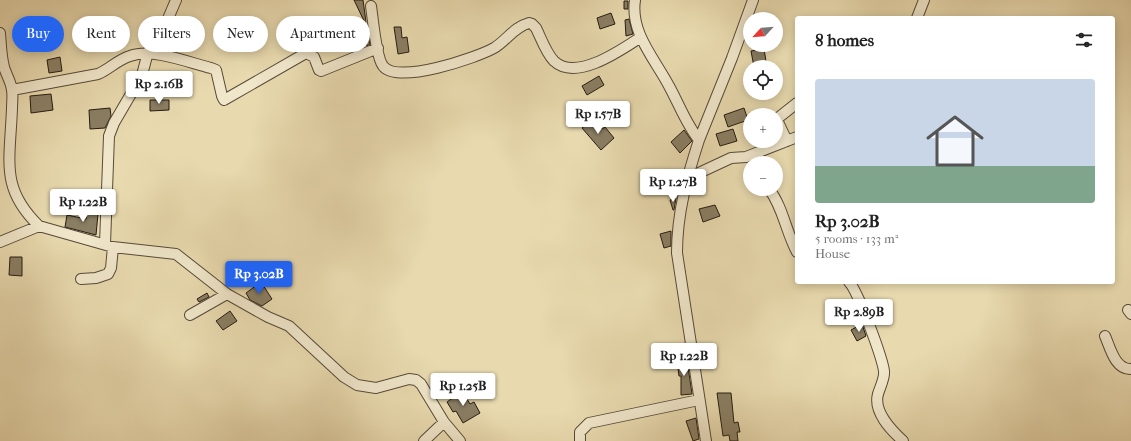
<!DOCTYPE html>
<meta charset="utf-8">
<style>
body{margin:0;font-family:"IM FELL French Canon",serif;background:#f6f6f6;color:#222;height:100vh;display:flex;flex-direction:column;font-size:15px;white-space:nowrap}
*{box-sizing:border-box;margin:0}
p{font-size:13px;color:#767676}
.icon{flex:none;width:22px;height:22px;fill:none;stroke:currentColor;stroke-width:2;stroke-linecap:round;stroke-linejoin:round}
.map{position:relative;flex:1;overflow:hidden}
.drawer{position:absolute;left:795px;top:16px;width:320px;height:268px;display:flex;flex-direction:column;background:#fff;border-radius:4px;box-shadow:0 2px 10px #0003}
.drawer>*{flex:none}
.hud{position:absolute;left:12px;top:16px;width:380px;height:36px;display:flex;gap:8px}
.needle{width:26px;rotate:244deg}
.controls{position:absolute;left:743px;top:12px;display:grid;gap:8px}
.controls a{display:grid;place-items:center;width:40px;height:40px;border-radius:50%;background:#fff;box-shadow:0 2px 10px #0003;font-size:20px}
.price{position:absolute;translate:-50% -34px;padding:0 9px;border-radius:4px;background:#fff;color:#222;font-size:13px;line-height:26px;filter:drop-shadow(0 1px 2px #0008)}
.price::after{content:'';position:absolute;left:50%;top:24px;width:12px;height:9px;margin-left:-6px;background:inherit;clip-path:polygon(0 0,100% 0,50% 100%)}
.price.current{background:#2563eb;color:#fff}
ul{padding:0;list-style:none}
li{display:grid;align-content:center;gap:8px;height:212px;padding:0 20px}
li span{display:grid;place-items:center;height:124px;border-radius:4px;color:#555}
li>.icon{margin-inline-start:auto}
span .icon{width:72px;height:72px;fill:#fffc;stroke-width:1}
li b{font-size:17px}
h2{display:flex;justify-content:space-between;align-items:center;height:48px;padding:0 20px;font-size:17px}
.pill{padding:0 14px;border-radius:18px;background:#fff;box-shadow:0 2px 10px #0003;font-size:14px;line-height:36px}
.pill.current{background:#2563eb;color:#fff}
.map>svg:first-child{display:block}
.building{fill:#8a7e63;stroke:#251b11}
.lines{fill:none;stroke-linecap:round;stroke-linejoin:round}
.minor-casing{stroke:#564a38;stroke-width:12}
.minor{stroke:#f0e6ca;stroke-width:10}
</style>
<div class="map">
<svg width="1131" height="441" viewBox="0 0 1131 441">
<rect width="100%" height="100%" fill="#e8d9ae"/>
<filter id="stains"><feTurbulence type="fractalNoise" baseFrequency=".005" numOctaves="4"/><feColorMatrix values="0 0 0 0 .2 0 0 0 0 .09 0 0 0 0 .02 0 0 0 .5 -.17"/></filter>
<radialGradient id="worn" r=".72"><stop offset=".6" stop-color="#630" stop-opacity="0"/><stop offset="1" stop-color="#630" stop-opacity=".3"/></radialGradient>
<!-- building -->
<path class="building" d="M354,0h9l3,22 -1,1z
M624,1h4v8h-4z
M611,13l4,11 -15,5 -3,-11z
M629,19l4,15 -7,2 -1,-16z
M394,27h7l1,11 5,-1 2,15 -11,2z
M368,36l2,8 -3,2 -3,-9z
M764,49l3,18h-13l-3,-16z
M60,57l2,14 -13,2 -2,-13z
M599,76l5,9 -17,10 -5,-9z
M51,94l2,16 -22,3 -1,-17z
M150,100h19v10l-19,1z
M110,108l1,8 -6,12 -15,1 -1,-19z
M744,108l4,12 -20,7 -4,-12z
M595,121l7,8 3,-2 9,11 -13,12 -19,-22 5,-4 2,2z
M733,129l4,12 -17,5 -4,-12z
M684,130l8,11 -12,12 -9,-11z
M676,198l-2,12h-1l-3,-10z
M715,205l5,11 -17,6 -4,-13z
M87,213l11,1 -2,21 -31,-8 2,-12 19,4z
M671,231v15l-7,2 -4,-14z
M10,257h12v19l-13,-1z
M261,282l11,17 -10,7 -12,-6 -4,-7z
M207,293l2,4 -10,5 -2,-3z
M230,311l7,10 -14,9 -7,-9z
M862,324l4,12 -9,5 -6,-11z
M684,358l1,10 3,-1 4,27 -11,1v-19h-2l-1,-8h-3l-1,-9z
M462,391l8,13 4,-2 6,11 -17,10 -7,-12 -3,1 -6,-10z
M717,393h14l3,30 4,-1 2,10h-3l1,9h-8l-1,-6 -6,1z
M696,418l3,21 -6,2 -7,-20z"/>
<g class="lines">
<!-- minor casing -->
<g class="minor-casing">
<path id="minor" d="M635,0c-5,33 20,59 34,86 10,18 17,38 30,54 -12,37 -22,73 -22,113l29,188
M371,6c2,13 5,51 12,60 14,19 93,-8 111,-18 12,-7 20,-21 35,-25l3,1 4,4c5,10 10,25 18,33 22,21 67,-11 87,-24
M917,18l7,-18
M0,33c1,11 1,23 4,34 2,7 7,15 8,23 1,6 0,13 0,18 -2,54 -12,80 27,118
M12,90l86,-16c12,-5 19,-14 32,-18 23,-8 57,6 81,12l5,2 6,26 2,4 82,-47 8,4 5,13 2,1 57,-23
M699,140l33,-82 21,-58
M787,141l-9,-19v-4l19,-15
M686,179l45,-21 15,-1 51,-20
M769,189c14,18 17,43 28,63
M0,242l39,-16 74,21 63,7 51,40 41,23 21,9 55,51 13,8 19,3 33,-9 7,1 5,4 23,38 16,19
M105,244l4,-108 5,-13 28,-48 6,-23 19,-31 9,-21
M81,279l15,-1 12,-4 3,-6 2,-21
M849,282c9,9 33,75 35,89 1,7 -4,16 -6,23 -5,18 13,36 25,47
M1128,310l3,4
M190,315l37,-21
M1105,336c5,11 10,34 26,33
M424,441l20,-19
M580,441v-9l9,-9 110,-23"/>
</g>
<!-- minor -->
<use href="#minor" class="minor"/>
</g>
<rect width="100%" height="100%" filter="url(#stains)"/>
<rect width="100%" height="100%" fill="url(#worn)"/>
</svg>
<div class="controls">
<a><svg class="needle" viewBox="-14 -14 28 28"><path d="M0-13l5 13h-10z" fill="#e53935"/><path d="M0 13l5-13h-10z" fill="#767676"/></svg></a>
<a><svg class="icon" aria-label="locate" viewBox="0 0 24 24"><circle cx="12" cy="12" r="6"/><path d="M12 2v4M12 18v4M2 12h4M18 12h4"/></svg></a>
<a>+</a>
<a>−</a>
</div>
<b class="price" style="left:159px;top:105px">Rp 2.16B</b>
<b class="price" style="left:598px;top:135px">Rp 1.57B</b>
<b class="price" style="left:673px;top:203px">Rp 1.27B</b>
<b class="price" style="left:83px;top:223px">Rp 1.22B</b>
<b class="price current" style="left:259px;top:295px">Rp 3.02B</b>
<b class="price" style="left:859px;top:333px">Rp 2.89B</b>
<b class="price" style="left:684px;top:377px">Rp 1.22B</b>
<b class="price" style="left:463px;top:407px">Rp 1.25B</b>
<div class="hud">
<a class="pill current">Buy</a>
<a class="pill">Rent</a>
<a class="pill">Filters</a>
<a class="pill">New</a>
<a class="pill">Apartment</a>
</div>
<section class="drawer">
<h2>8 homes<svg class="icon" aria-label="filters" viewBox="0 0 24 24"><path d="M4 7h16M4 17h16"/><circle cx="9" cy="7" r="2"/><circle cx="15" cy="17" r="2"/></svg></h2>
<ul>
<li><span style="background:linear-gradient(#c9d6e8 70%,#7fa58c 0)"><svg class="icon" aria-label="home" viewBox="0 0 24 24"><path d="M3 11l9-7 9 7M6 9v11h12V9"/></svg></span><div><b>Rp 3.02B</b><p>5 rooms · 133 m²</p><p>House</p></div></li>
</ul>
</section>
</div>
